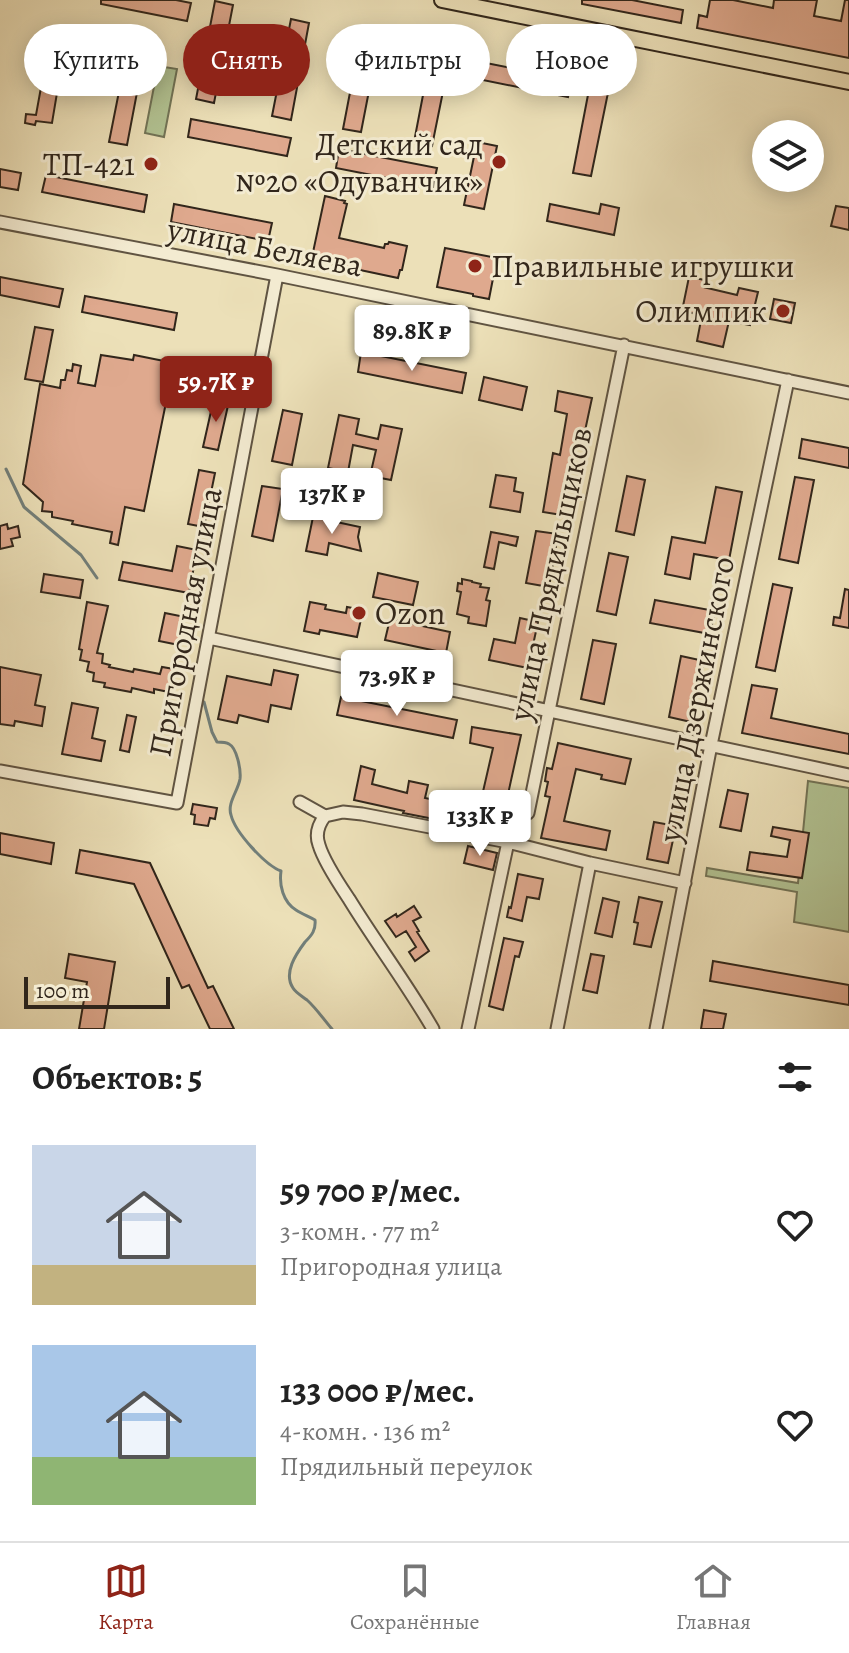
<!DOCTYPE html>
<html lang="ru">
<meta charset="utf-8">
<style>
body{margin:0;font-family:Alegreya,serif;background:#f6f6f6;color:#222;height:100vh;display:flex;flex-direction:column;font-size:30px;white-space:nowrap}
*{box-sizing:border-box;margin:0}
p{font-size:26px;color:#767676}
.icon{flex:none;width:44px;height:44px;fill:none;stroke:currentColor;stroke-width:2;stroke-linecap:round;stroke-linejoin:round}
.map{position:relative;height:1029px;overflow:hidden}
.panel{display:flex;flex-direction:column;background:#fff;flex:1}
.panel>*{flex:none}
.banner{position:absolute;left:24px;top:24px;width:802px;height:72px;display:flex;gap:16px}
.controls{position:absolute;left:752px;top:120px;display:grid;gap:16px}
.controls a{display:grid;place-items:center;width:72px;height:72px;border-radius:50%;background:#fff;box-shadow:0 4px 20px #0003;font-size:40px}
.scale{position:absolute;left:24px;bottom:20px;width:146px;box-sizing:border-box;padding-left:8px;border:4px solid #31261b;border-top:0;font-size:22px;line-height:28px;white-space:nowrap;color:#31261b;-webkit-text-stroke:6px #f3ebd1;paint-order:stroke}
.price{position:absolute;translate:-50% -68px;padding:0 18px;border-radius:8px;background:#fff;color:#222;font-size:26px;line-height:52px;filter:drop-shadow(0 2px 4px #0008)}
.price::after{content:'';position:absolute;left:50%;top:48px;width:24px;height:18px;margin-left:-12px;background:inherit;clip-path:polygon(0 0,100% 0,50% 100%)}
.price.active{background:#8f2418;color:#fff}
ul{padding:0;list-style:none}
li{display:flex;align-items:center;gap:24px;height:200px;padding:0 32px}
li span{display:grid;place-items:center;flex:none;width:224px;height:160px;border-radius:0px;color:#555}
li>.icon{margin-inline-start:auto}
span .icon{width:96px;height:96px;fill:#fffc;stroke-width:1}
li b{font-size:34px}
h2{display:flex;justify-content:space-between;align-items:center;height:96px;padding:0 32px;font-size:34px}
.tag{padding:0 28px;border-radius:36px;background:#fff;box-shadow:0 4px 20px #0003;font-size:28px;line-height:72px}
.tag.active{background:#8f2418;color:#fff}
.dock{display:flex;justify-content:space-around;align-items:center;height:112px;border-top:2px solid #e0e0e0;background:#fff;font-size:22px;color:#767676}
.dock a{display:grid;justify-items:center;gap:4px}
.dock .active{color:#8f2418}
.map>svg:first-child{display:block}
.green{fill:#b2c393;stroke:#727457;stroke-width:2}
.lines{fill:none;stroke-linecap:round;stroke-linejoin:round}
.stream{stroke:#727f7a;stroke-width:3}
.building{fill:#dfa98e;stroke:#31261b;stroke-width:2}
.minor-casing{stroke:#605442;stroke-width:15}
.major-casing{stroke:#31261b;stroke-width:18}
.minor{stroke:#f3ebd1;stroke-width:11}
.major{stroke:#ece0b8;stroke-width:14}
.poi-dot{fill:#8f2418;stroke:#f3ebd1;stroke-width:3}
.labels{text-anchor:middle;dominant-baseline:central;stroke-width:6;stroke-linejoin:round;paint-order:stroke}
.poi-label{font-size:32px;fill:#31261b;stroke:#f3ebd1;text-anchor:end}
.street-label{font-size:32px;fill:#31261b;stroke:#f3ebd1}
</style>
<div class="map">
<svg width="849" height="1029" viewBox="0 0 849 1029">
<rect width="100%" height="100%" fill="#ece0b8"/>
<filter id="stains"><feTurbulence type="fractalNoise" baseFrequency=".0025" numOctaves="4"/><feColorMatrix values="0 0 0 0 .2 0 0 0 0 .09 0 0 0 0 .02 0 0 0 .5 -.17"/></filter>
<radialGradient id="worn" r=".72"><stop offset=".6" stop-color="#630" stop-opacity="0"/><stop offset="1" stop-color="#630" stop-opacity=".3"/></radialGradient>
<!-- green -->
<path class="green" d="M158,66l19,3 -13,68 -19,-4z
M808,781l41,7v144l-55,-10 3,-30 -91,-16 1,-8 91,15z"/>
<g class="lines">
<!-- stream -->
<path class="stream" d="M6,469l18,38 57,48 16,23
M204,702l8,30 5,10c3,0 9,0 12,2 8,4 12,26 11,35 -2,12 -13,24 -9,36 4,17 34,50 50,56 -2,14 2,31 15,39 6,4 12,6 19,10 1,10 -3,15 -10,22 -9,12 -22,31 -12,46 3,5 9,8 14,12 10,9 17,20 25,29"/>
</g>
<!-- building -->
<path class="building" d="M101,0h75l15,3 -4,18 -86,-17z
M582,0h50l51,10 -2,13 -99,-19z
M710,0h23l40,8 1,-8h43l-3,16 27,5 4,-21h4v58l-152,-30 2,-13 8,2z
M215,1l18,4 -19,98 -18,-4z
M291,19l18,4 -18,97 -19,-4z
M362,30l18,4 -19,98 -18,-3z
M130,36l17,4 -20,105 -18,-3z
M433,43l19,4 -20,99 -18,-4z
M466,59l106,21 -4,17 -105,-21z
M46,60l16,3 -10,60 -16,-2 -1,4 -10,-2 1,-9 10,1z
M592,74l19,4 -20,98 -18,-3z
M191,119l100,19 -4,18 -99,-19z
M477,142l20,4 -13,63 -20,-4z
M339,149l98,19 -4,19 -97,-19z
M0,169l21,4 -3,17 -18,-3z
M46,175l101,20 -3,17 -102,-20z
M325,196l20,5 -1,2 3,1 -8,34 45,10 1,-4h3l1,-2 18,4 -5,24h-2l-2,8 -76,-16v-2l-10,-3z
M174,204l98,19 -4,18 -97,-19z
M550,204l49,10 2,-10 18,4 -5,27 -67,-14z
M836,206l13,2v22l-18,-4z
M445,248l52,10 -8,41 -16,-3v-2l-36,-7z
M0,277l63,12 -4,18 -59,-12z
M689,277l16,3 -2,7 34,8 2,-7 19,4 -8,33 -21,-4 -6,26 -26,-6 5,-26 -20,-4z
M85,296l92,17 -3,17 -92,-18z
M774,299l21,4 -4,20 -21,-4z
M35,327l18,3 -10,52 -18,-3z
M361,352l105,21 -4,20 -104,-21z
M101,355l32,5 1,-5 40,8 -30,148 -19,-4 -7,38 -8,-2 2,-11 -40,-8 1,-3 -21,-4v-5l-10,-1 1,-9 -20,-18 17,-100 20,4 1,-8h4l2,-10 5,1 1,-7 8,2 -3,17 17,3z
M484,377l43,10 -5,23 -43,-10z
M558,391l34,7 -10,47 -8,-1 -12,71 -19,-3 10,-59 7,2 7,-41 -12,-3z
M214,398l15,3 -11,49 -15,-3z
M283,410l19,4 -10,51 -20,-4z
M339,415l20,4 -3,15 22,5 3,-14 21,4 -11,51 -21,-4 6,-26 -23,-5 -5,27 -20,-4z
M802,439l47,9v20l-50,-10z
M199,470l16,3 -11,54 -16,-3z
M496,475l20,3 -2,13 9,2 -3,19 -30,-5z
M627,476l18,4 -11,55 -18,-4z
M795,477l19,3 -16,83 -19,-4z
M262,486l21,3 -10,52 -21,-5z
M716,487l26,5 -13,68 -35,-6 -4,25 -25,-5 7,-37 33,6z
M313,517l47,10 -2,10 3,14 -32,-8 -2,12 -21,-4z
M7,524l1,5 10,-3 2,11 -9,2 2,7 -13,3v-23z
M536,531l22,3 -9,53 -23,-4z
M491,532l27,5 -2,9 -17,-4 -5,27 -10,-2z
M177,546l20,4 -8,43 -70,-13 4,-18 49,9z
M609,553l19,4 -12,58 -19,-4z
M378,573l40,9 -5,23 -40,-8z
M44,574l39,6 -3,18 -39,-6z
M462,579l10,2v1l9,2 -1,3 9,1 -3,12 4,1 -4,25 -18,-3 1,-6 -12,-3 4,-22 -4,-1 1,-8 4,1z
M773,584l19,4 -17,83 -19,-4z
M845,589l4,1v38l-16,-3 1,-8 6,1z
M655,600l60,11 -5,23 -60,-11z
M87,602l21,4 -11,47 6,1 -1,9 8,2 -1,2 24,5 1,-3 26,5 2,-7 12,2 -5,23 -15,-3v4l-22,-5 -1,4 -27,-5 1,-4 -12,-2 1,-8 -7,-2 2,-9 -9,-2 2,-10 -3,-1z
M310,602l16,3 -1,4 21,4 1,-6 16,3 -6,27 -37,-7 -1,4 -15,-3z
M165,613l20,4 -6,28 -20,-4z
M520,618l18,4 -10,46 -39,-8 5,-21 21,4z
M390,619l60,13 -4,21 -61,-13z
M593,640l23,4 -12,60 -23,-5z
M681,656l23,5 -13,61 -22,-5z
M0,667l41,8 -6,30 10,2 -3,19 -27,-5 -1,5 -14,-2z
M274,670l24,5 -7,34 -20,-4 -3,17 -29,-7 -2,8 -19,-4 9,-43 44,9z
M752,685l25,4 -6,29 78,16v20l-107,-21z
M341,697l116,23 -4,18 -116,-23z
M72,703l26,5 -6,30 13,3 -4,20 -39,-7z
M127,715l9,2 -7,35 -9,-2z
M472,727l49,8 -20,91 -16,3 -82,-16 1,-2 -50,-11 7,-34 14,4 -3,14 35,9 2,-12 19,4 -3,13 54,11 14,-61 -23,-5z
M558,743l73,16 -6,25 -24,-5 1,-4 -26,-6 -12,52 46,10 -4,19 -65,-12 9,-41 -5,-1 3,-14 -3,-1 2,-13 5,1z
M728,790l20,4 -7,37 -21,-4z
M193,804l24,4 -2,11 -5,-1 -2,8 -14,-2 1,-9 -4,-1z
M654,822l22,4 -8,37 -21,-4z
M773,827l36,6 -7,45 -55,-8 3,-18 37,5 3,-17 -19,-4z
M0,833l54,10 -3,21 -51,-10z
M468,846l29,7 -4,17 -29,-7z
M80,850l70,13 58,125 5,-2 21,43h-24l-21,-44 -7,3 -48,-104 -58,-11z
M518,874l25,5 -4,20 -12,-2 -5,24 -15,-4 2,-10 2,1z
M639,897l23,5 -11,45 -17,-3 4,-21 -4,-1z
M603,898l16,4 -7,35 -17,-4z
M414,906l7,11 -8,4 6,10 -2,1 12,19 -14,10 -6,-9 7,-5 -10,-16 -10,6 -11,-16 11,-7 1,3z
M504,938l19,4 -4,15 -4,-1 -12,54 -14,-4z
M69,954l46,8 -11,67h-25l8,-47 -22,-4z
M591,954l13,2 -7,37 -14,-3z
M713,961l136,24v20l-139,-24z
M704,1010l22,4 -3,15h-22z"/>
<g class="lines">
<!-- minor casing -->
<g class="minor-casing">
<path id="minor" d="M0,222l277,53 572,118
M209,638l640,137
M0,771l177,32 100,-528
M300,802l25,14 18,-4 19,2 146,28 82,21 95,20
M528,813l96,-468
M325,816c-7,9 -10,18 -6,29 5,17 20,39 30,54 27,44 58,85 84,130
M468,1029l40,-187
M557,1029l33,-166
M656,1029l55,-284 77,-365"/>
</g>
<!-- major casing -->
<g class="major-casing">
<path id="major" d="M442,0l407,82"/>
</g>
<!-- minor -->
<use href="#minor" class="minor"/>
<!-- major -->
<use href="#major" class="major"/>
</g>
<!-- markers -->
<g class="poi-dot">
<circle cx="499" cy="162" r="8"/>
<circle cx="151" cy="164" r="8"/>
<circle cx="475" cy="266" r="8"/>
<circle cx="783" cy="311" r="8"/>
<circle cx="359" cy="613" r="8"/>
</g>
<g class="labels">
<!-- poi labels -->
<g class="poi-label">
<text x="483" y="144">Детский сад<tspan x="483" dy="37">№20 «Одуванчик»</tspan></text>
<text x="135" y="164">ТП-421</text>
<text x="491" y="266" text-anchor="start">Правильные игрушки</text>
<text x="767" y="311">Олимпик</text>
<text x="375" y="613" text-anchor="start">Ozon</text>
</g>
<!-- street labels -->
<g class="street-label">
<text transform="translate(265 247) rotate(11)">улица Беляева</text>
<text transform="translate(550 574) rotate(-78)">улица Прядильщиков</text>
<text transform="translate(185 622) rotate(-79)">Пригородная улица</text>
<text transform="translate(696 699) rotate(-79)">улица Дзержинского</text>
</g>
</g>
<rect width="100%" height="100%" filter="url(#stains)"/>
<rect width="100%" height="100%" fill="url(#worn)"/>
</svg>
<div class="controls">
<a><svg class="icon" aria-label="layers" viewBox="0 0 24 24"><path d="M12 4l9 5-9 5-9-5zM3 14l9 5 9-5"/></svg></a>
</div>
<div class="scale">100 m</div>
<b class="price" style="left:412px;top:373px">89.8K ₽</b>
<b class="price active" style="left:216px;top:424px">59.7K ₽</b>
<b class="price" style="left:332px;top:536px">137K ₽</b>
<b class="price" style="left:397px;top:718px">73.9K ₽</b>
<b class="price" style="left:480px;top:858px">133K ₽</b>
<div class="banner">
<a class="tag">Купить</a>
<a class="tag active">Снять</a>
<a class="tag">Фильтры</a>
<a class="tag">Новое</a>
</div>
</div>
<section class="panel">
<h2>Объектов: 5<svg class="icon" aria-label="filters" viewBox="0 0 24 24"><path d="M4 7h16M4 17h16"/><circle cx="9" cy="7" r="2"/><circle cx="15" cy="17" r="2"/></svg></h2>
<ul>
<li><span style="background:linear-gradient(#c9d6e8 75%,#c2b280 0)"><svg class="icon" aria-label="home" viewBox="0 0 24 24"><path d="M3 11l9-7 9 7M6 9v11h12V9"/></svg></span><div><b>59 700 ₽/мес.</b><p>3-комн. · 77 m²</p><p>Пригородная улица</p></div><svg class="icon" aria-label="heart" viewBox="0 0 24 24"><path d="M12 20l-8-8c-3-5 5-10 8-4 3-6 11-1 8 4z"/></svg></li>
<li><span style="background:linear-gradient(#a9c7e8 70%,#8fb573 0)"><svg class="icon" aria-label="home" viewBox="0 0 24 24"><path d="M3 11l9-7 9 7M6 9v11h12V9"/></svg></span><div><b>133 000 ₽/мес.</b><p>4-комн. · 136 m²</p><p>Прядильный переулок</p></div><svg class="icon" aria-label="heart" viewBox="0 0 24 24"><path d="M12 20l-8-8c-3-5 5-10 8-4 3-6 11-1 8 4z"/></svg></li>
</ul>
</section>
<nav class="dock">
<a class="active"><svg class="icon" aria-label="map" viewBox="0 0 24 24"><path d="M3 6l6-2 6 2 6-2v14l-6 2-6-2-6 2zM9 4v14M15 6v14"/></svg>Карта</a>
<a><svg class="icon" aria-label="saved" viewBox="0 0 24 24"><path d="M7 4h10v16l-5-4-5 4z"/></svg>Сохранённые</a>
<a><svg class="icon" aria-label="home" viewBox="0 0 24 24"><path d="M3 11l9-7 9 7M6 9v11h12V9"/></svg>Главная</a>
</nav>
